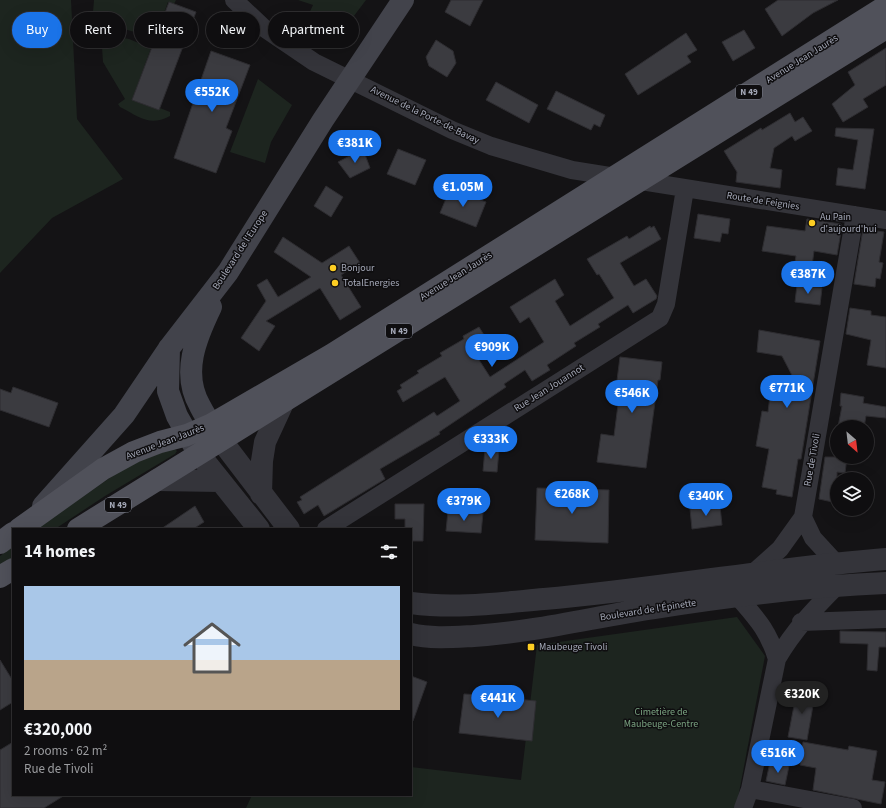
<!DOCTYPE html>
<meta charset="utf-8">
<style>
body{margin:0;font-family:"Source Sans 3",sans-serif;background:#181719;color:#f1f3f6;height:100vh;display:flex;flex-direction:column;font-size:15px;white-space:nowrap}
*{box-sizing:border-box;margin:0}
p{font-size:13px;color:#9b9c9f}
.icon{flex:none;width:22px;height:22px;fill:none;stroke:currentColor;stroke-width:2;stroke-linecap:round;stroke-linejoin:round}
.map{position:relative;flex:1;overflow:hidden}
.side{position:absolute;left:12px;top:528px;width:400px;height:268px;display:flex;flex-direction:column;background:#0f0e10;border-radius:0px;box-shadow:0 4px 16px #0002,0 0 0 1px #2f2e30}
.side>*{flex:none}
.guide{position:absolute;left:12px;top:12px;width:400px;height:36px;display:flex;gap:8px}
.needle{width:26px;rotate:152deg}
.tools{position:absolute;left:830px;top:420px;display:grid;gap:8px}
.tools a{display:grid;place-items:center;width:44px;height:44px;border-radius:50%;background:#0f0e10;box-shadow:0 4px 16px #0002,0 0 0 1px #2f2e30;font-size:20px}
.price{position:absolute;translate:-50% -34px;padding:0 9px;border-radius:14px;background:#1a73e8;color:#fff;font-size:13px;line-height:26px;filter:drop-shadow(0 1px 2px #0008)}
.price::after{content:'';position:absolute;left:50%;top:24px;width:12px;height:9px;margin-left:-6px;background:inherit;clip-path:polygon(0 0,100% 0,50% 100%)}
.price.on{background:#222;color:#fff}
ul{padding:0;list-style:none}
li{display:grid;align-content:center;gap:8px;height:212px;padding:0 12px}
li+li{border-top:1px solid #2f2e30}
li span{display:grid;place-items:center;height:124px;border-radius:0px;color:#555}
li>.icon{margin-inline-start:auto}
span .icon{width:72px;height:72px;fill:#fffc;stroke-width:1}
li b{font-size:17px}
h2{display:flex;justify-content:space-between;align-items:center;height:48px;padding:0 12px;font-size:17px}
.pill{padding:0 14px;border-radius:18px;background:#0f0e10;box-shadow:0 4px 16px #0002,0 0 0 1px #2f2e30;font-size:14px;line-height:36px}
.pill.on{background:#1a73e8;color:#fff}
.map>svg:first-child{display:block}
.green{fill:#1d251f}
.building{fill:#3b3b40;stroke:#2e2d31}
.lines{fill:none;stroke-linecap:round;stroke-linejoin:round}
.minor{stroke:#34343a;stroke-width:18}
.tertiary{stroke:#34343a;stroke-width:22}
.secondary{stroke:#42434b;stroke-width:22}
.primary{stroke:#50515a;stroke-width:22}
.poi-dot{fill:#fdce23;stroke:#0f0e10;stroke-width:1.5}
.labels{text-anchor:middle;dominant-baseline:central;stroke-width:3;stroke-linejoin:round;paint-order:stroke}
.shield{fill:#0f0e10;stroke:#777a85;stroke-width:1}
.shield-label{font-size:9px;font-weight:bold;fill:#a4a8b7}
.street-label{font-size:10px;fill:#a4a8b7;stroke:#0f0e10}
.poi-label{font-size:10px;fill:#a4a8b7;stroke:#0f0e10;text-anchor:start}
.park-label{font-size:10px;fill:#7aa381;stroke:#0f0e10}
</style>
<div class="map">
<svg width="886" height="808" viewBox="0 0 886 808">
<rect width="100%" height="100%" fill="#141315"/>
<!-- green -->
<path class="green" d="M0,0h71l6,119 46,60 -71,39 -52,55z
M94,0h82l-2,4 -6,-2 -13,36 -48,-14 -15,1z
M298,0h68c-21,27 -28,45 -66,33l13,-28z
M101,33l28,6 22,9 -19,52 27,10 1,-2 10,4v4c-21,11 -30,1 -50,-9l-2,-3 7,-5 -22,-37z
M258,79l34,26 -21,37 -6,21 -35,-11z
M174,448l3,3 -2,3 -70,42 -50,33h-19l91,-63z
M13,546v11l-13,9v-10z
M737,617l28,39 -27,142 -4,10h-488l6,-13h159v-28l110,13 16,-135z"/>
<!-- building -->
<path class="building" d="M451,0h32l-13,26 -25,-14z
M778,0h60l-25,13 -31,23 -17,-27z
M169,2l27,10 -37,98 -27,-10z
M744,30l11,18 -22,13 -11,-19z
M686,33l11,17 -10,6 4,6 -53,33 -13,-21z
M436,40l17,11 3,12 -9,14 -18,-11 -3,-9z
M886,48v37l-23,14 5,8 -25,15 -11,-18 23,-19 -7,-13z
M211,51l39,14 -24,63 6,3 -16,42 -42,-15z
M496,82l42,23 -9,18 -43,-23z
M556,91l49,24 -5,12 -6,-3 -3,6 -44,-21z
M790,113l5,9 8,-5 9,14 -17,10 -3,-5 -18,12 -4,20 12,2 -2,18 -44,-6 1,-10 -13,-21 37,-23 1,2z
M836,128l38,1 -9,60 -29,-4 2,-17 15,2 5,-30 -23,-4z
M363,149l7,19 -20,10 -12,-16z
M398,149l28,11 -11,25 -28,-11z
M326,186l17,11 -12,20 -17,-11z
M450,189l36,13 -10,25 -36,-14z
M698,214l32,5 -2,15 -6,-1 -2,9 -26,-4z
M807,219l34,5 1,2 -5,29 -23,-4 -2,15 -17,-4 1,-6 -34,-5 5,-25 38,5z
M650,226l1,2 3,-2 7,13 -41,24 14,23 12,-7 11,17 -1,3 -23,14 -5,-8 -30,19 2,3 -26,16 2,3 -29,19 3,5 -18,11 -7,-11 -21,14 2,3 -67,45 1,2 -60,35 5,10 -5,3 -56,34 -6,-11 -14,9 -7,-12 5,-2 -2,-3 134,-85 3,4 23,-15 -15,-24 -42,25 -6,-11 5,-3 -2,-3 19,-12 -2,-2 25,-15 -2,-3 24,-14 -1,-3 16,-9 10,16 -15,9 16,25 54,-35 -15,-25 -9,6 -10,-16 45,-28 9,16 -9,6 15,25 44,-28 -15,-24 -2,1 -10,-16 40,-23 2,3z
M863,229l21,3 -5,30 4,1 -3,16 -4,-1 -1,9 -21,-3z
M283,237l39,26 27,-17 11,17 -19,12 20,32 -21,13 -20,-32 -54,33 9,5 -16,25 -18,-13 25,-37 -9,-16 10,-6 11,18 33,-20 -37,-25z
M797,285l25,3 -2,17 -25,-3z
M850,308l21,3v4l15,2v51l-19,-3 4,-25 -25,-6z
M759,330l61,11 -19,118h-3l-6,38 -16,-3 1,-4 -15,-3 7,-38 -13,-3 6,-35 6,1 4,-32 24,3 -14,-27 -25,-4z
M620,357l42,5 -2,18h-2l-12,88 -49,-6 4,-28 13,2 5,-39 -4,-1z
M13,387l45,16 -9,24 -49,-17v-21l11,4z
M841,393l23,4 -1,6 23,4v11l-20,-2 -2,11h-26l4,-21h-2z
M485,449l14,1 -2,22 -14,-1z
M825,457h22l-2,16 -8,-1v31l-18,-4z
M537,488l72,2 -1,53 -73,-3z
M395,504h29l-1,37h-12v-12h-6v-10h-10z
M195,506l9,16 -11,7h-32z
M720,506l2,19 -30,4 -2,-20z
M448,511l35,2 -2,20 -35,-2z
M840,631l46,1v15h-7l-2,24 -10,-1 1,-26 -28,-1z
M0,660l13,21v21l-13,8z
M411,676l16,6 -14,39 -2,-1z
M797,690l18,4 -8,46 -19,-3z
M464,694l18,1 -1,11 35,4 1,-11 19,2 -4,40 -73,-8z
M13,742v53h52l-21,13h-44v-58z
M803,742l45,8 1,-4 28,5 -5,29 13,2 -4,22 -68,-14 3,-22 -16,-3z
M770,762l19,4 -4,19 -19,-4z"/>
<g class="lines">
<!-- minor -->
<path class="minor" d="M234,0l30,28 50,34 138,68 39,16 81,24 314,50
M803,517l10,21 23,25
M326,529l334,-211 6,-14 19,-115
M752,574l28,-25 23,-32 52,-302
M738,597c19,22 30,33 39,62l-27,130 -7,19
M801,622l85,-3
M777,659c17,-29 37,-50 60,-73
M750,789l103,19"/>
<!-- tertiary -->
<path class="tertiary" d="M221,440l68,89
M199,454l60,75
M157,480l63,1
M261,494l1,-33 3,-19 18,-39
M411,603c44,6 88,0 133,-4 114,-10 227,-31 342,-40
M411,634c20,5 43,3 63,2 61,-4 120,-19 180,-28 76,-12 155,-22 232,-25"/>
<!-- secondary -->
<path class="secondary" d="M211,307c-15,31 -30,66 -11,99 6,12 14,23 21,34
M169,348l-1,43 9,25 20,35
M43,506l81,-91 46,-68 58,-75 95,-152 80,-120"/>
<!-- primary -->
<path class="primary" d="M19,529l84,-60 31,-17 26,-10 27,-7 25,-11 119,-69 555,-349
M78,529l808,-501
M0,543l13,-10
M0,577l13,-8"/>
</g>
<!-- markers -->
<g class="poi-dot">
<circle cx="812" cy="223" r="4"/>
<circle cx="333" cy="268" r="4"/>
<circle cx="335" cy="283" r="4"/>
<rect x="527" y="643" width="8" height="8" rx="2"/>
</g>
<g class="labels">
<!-- shield labels -->
<g class="shield">
<rect x="736" y="85" width="26" height="14" rx="3"/>
<rect x="386" y="324" width="26" height="14" rx="3"/>
<rect x="105" y="498" width="26" height="14" rx="3"/>
</g>
<g class="shield-label">
<text x="749" y="92">N 49</text>
<text x="399" y="331">N 49</text>
<text x="118" y="505">N 49</text>
</g>
<!-- street labels -->
<g class="street-label">
<text transform="translate(802 59) rotate(-32)">Avenue Jean Jaurès</text>
<text transform="translate(425 115) rotate(26)">Avenue de la Porte-de-Bavay</text>
<text transform="translate(763 201) rotate(9)">Route de Feignies</text>
<text transform="translate(240 250) rotate(-57)">Boulevard de l'Europe</text>
<text transform="translate(456 276) rotate(-32)">Avenue Jean Jaurès</text>
<text transform="translate(549 388) rotate(-32)">Rue Jean Jouannot</text>
<text transform="translate(165 442) rotate(-21)">Avenue Jean Jaurès</text>
<text transform="translate(812 460) rotate(-80)">Rue de Tivoli</text>
<text transform="translate(648 610) rotate(-9)">Boulevard de l'Épinette</text>
</g>
<!-- poi labels -->
<g class="poi-label">
<text x="820" y="217">Au Pain<tspan x="820" dy="12">d'aujourd'hui</tspan></text>
<text x="341" y="268">Bonjour</text>
<text x="343" y="283">TotalEnergies</text>
<text x="539" y="647">Maubeuge Tivoli</text>
</g>
<!-- park labels -->
<g class="park-label">
<text x="661" y="712">Cimetière de<tspan x="661" dy="12">Maubeuge-Centre</tspan></text>
</g>
</g>
</svg>
<div class="tools">
<a><svg class="needle" viewBox="-14 -14 28 28"><path d="M0-13l5 13h-10z" fill="#e53935"/><path d="M0 13l5-13h-10z" fill="#9b9c9f"/></svg></a>
<a><svg class="icon" aria-label="layers" viewBox="0 0 24 24"><path d="M12 4l9 5-9 5-9-5zM3 14l9 5 9-5"/></svg></a>
</div>
<b class="price" style="left:212px;top:113px">€552K</b>
<b class="price" style="left:355px;top:164px">€381K</b>
<b class="price" style="left:463px;top:208px">€1.05M</b>
<b class="price" style="left:808px;top:295px">€387K</b>
<b class="price" style="left:492px;top:368px">€909K</b>
<b class="price" style="left:787px;top:409px">€771K</b>
<b class="price" style="left:632px;top:414px">€546K</b>
<b class="price" style="left:491px;top:460px">€333K</b>
<b class="price" style="left:572px;top:515px">€268K</b>
<b class="price" style="left:706px;top:517px">€340K</b>
<b class="price" style="left:464px;top:522px">€379K</b>
<b class="price on" style="left:802px;top:715px">€320K</b>
<b class="price" style="left:498px;top:719px">€441K</b>
<b class="price" style="left:778px;top:774px">€516K</b>
<div class="guide">
<a class="pill on">Buy</a>
<a class="pill">Rent</a>
<a class="pill">Filters</a>
<a class="pill">New</a>
<a class="pill">Apartment</a>
</div>
<section class="side">
<h2>14 homes<svg class="icon" aria-label="filters" viewBox="0 0 24 24"><path d="M4 7h16M4 17h16"/><circle cx="9" cy="7" r="2"/><circle cx="15" cy="17" r="2"/></svg></h2>
<ul>
<li><span style="background:linear-gradient(#a9c7e8 60%,#b9a48a 0)"><svg class="icon" aria-label="home" viewBox="0 0 24 24"><path d="M3 11l9-7 9 7M6 9v11h12V9"/></svg></span><div><b>€320,000</b><p>2 rooms · 62 m²</p><p>Rue de Tivoli</p></div></li>
</ul>
</section>
</div>
